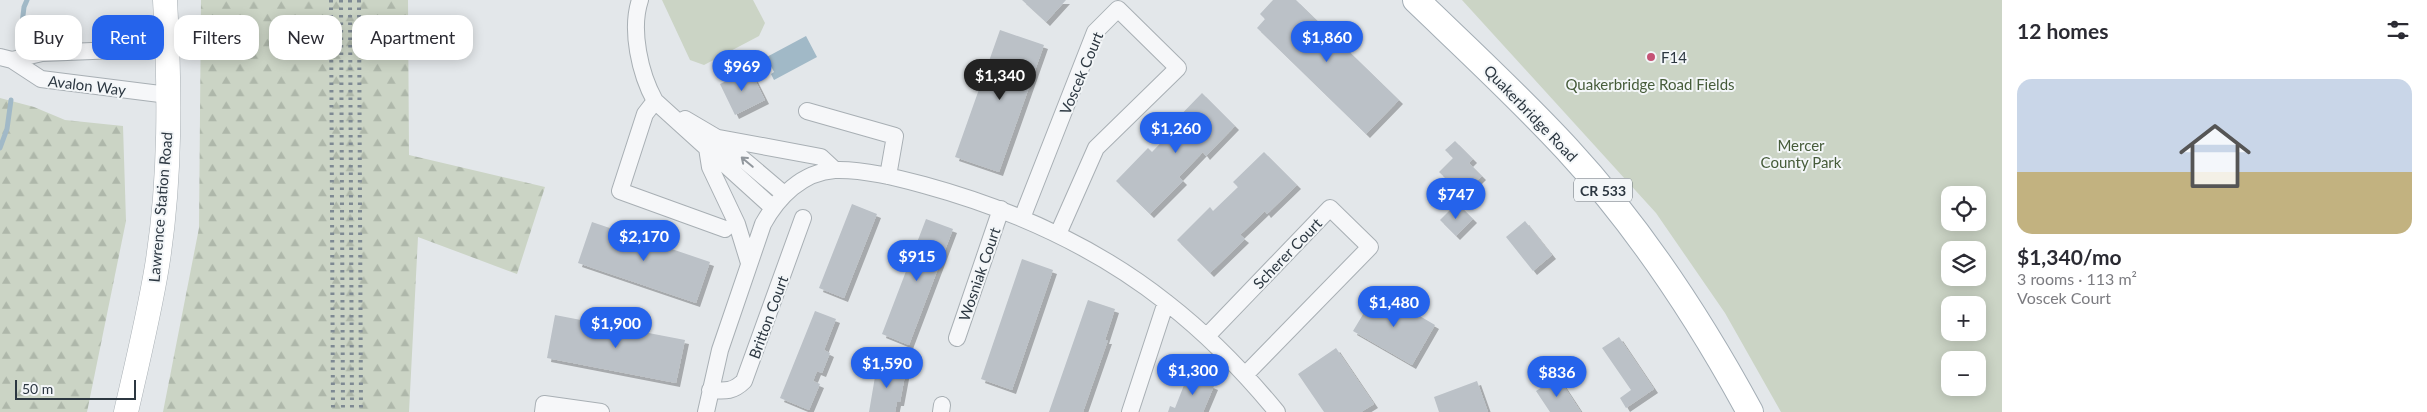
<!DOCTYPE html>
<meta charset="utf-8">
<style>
body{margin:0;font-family:Lato,sans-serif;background:#f7f7f7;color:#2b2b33;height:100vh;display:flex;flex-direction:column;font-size:19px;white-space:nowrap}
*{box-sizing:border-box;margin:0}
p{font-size:16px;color:#7c7c81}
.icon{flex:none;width:28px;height:28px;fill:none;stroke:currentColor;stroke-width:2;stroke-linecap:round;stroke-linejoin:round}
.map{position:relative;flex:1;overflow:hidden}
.drawer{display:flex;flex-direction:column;background:#fff;width:425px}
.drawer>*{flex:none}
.top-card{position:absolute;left:15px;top:15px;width:475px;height:45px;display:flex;gap:10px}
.buttons{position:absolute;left:1941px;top:186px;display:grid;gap:10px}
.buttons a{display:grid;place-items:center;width:45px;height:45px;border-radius:10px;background:#fff;box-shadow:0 2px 12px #0003;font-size:25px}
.scale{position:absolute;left:15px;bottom:12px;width:121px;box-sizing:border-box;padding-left:5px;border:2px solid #2c3741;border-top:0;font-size:14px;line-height:18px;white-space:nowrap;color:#2c3741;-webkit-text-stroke:4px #f3f6f8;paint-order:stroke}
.price{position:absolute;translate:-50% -42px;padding:0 11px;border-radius:18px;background:#2563eb;color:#fff;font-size:16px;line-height:32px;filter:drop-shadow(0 1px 2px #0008)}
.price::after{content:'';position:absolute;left:50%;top:30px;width:15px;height:11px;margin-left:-8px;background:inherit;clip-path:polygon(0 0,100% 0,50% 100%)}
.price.selected{background:#222;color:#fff}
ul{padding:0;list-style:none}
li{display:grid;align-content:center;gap:10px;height:265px;padding:0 15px}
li+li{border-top:1px solid #e1e1e2}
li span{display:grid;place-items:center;height:155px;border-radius:15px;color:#555}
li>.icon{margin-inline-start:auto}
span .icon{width:90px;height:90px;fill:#fffc;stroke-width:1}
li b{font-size:21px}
h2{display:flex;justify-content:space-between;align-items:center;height:60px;padding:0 15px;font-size:21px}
.tag{padding:0 18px;border-radius:15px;background:#fff;box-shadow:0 2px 12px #0003;font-size:18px;line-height:45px}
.tag.selected{background:#2563eb;color:#fff}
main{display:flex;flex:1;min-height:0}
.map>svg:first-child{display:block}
.green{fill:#cbd4c5;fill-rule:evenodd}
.forest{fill:url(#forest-firs)}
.water{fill:#a1b9c7}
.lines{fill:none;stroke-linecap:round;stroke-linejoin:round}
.stream{stroke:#a1b9c7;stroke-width:5}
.building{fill:#bbc1c7;filter:url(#shadow)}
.street-casing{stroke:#a8afb4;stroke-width:18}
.secondary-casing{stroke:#a8afb4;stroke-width:25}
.primary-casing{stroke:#a3adb5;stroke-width:28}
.street{stroke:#f6f7f9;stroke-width:16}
.secondary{stroke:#fff;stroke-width:24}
.primary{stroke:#fff;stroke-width:26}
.rail{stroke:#7e8993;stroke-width:4;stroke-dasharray:2.5 5;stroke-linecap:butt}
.oneway{stroke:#91979d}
.poi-dot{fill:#c55375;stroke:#f3f6f8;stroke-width:2}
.labels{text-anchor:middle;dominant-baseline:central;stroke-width:4;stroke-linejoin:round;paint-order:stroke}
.shield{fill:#f3f6f8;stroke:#687078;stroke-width:1}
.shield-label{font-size:14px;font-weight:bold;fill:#2c3741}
.poi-label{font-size:15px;fill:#2c3741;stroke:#f3f6f8;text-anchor:start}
.street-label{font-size:15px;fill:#2c3741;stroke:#f3f6f8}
.park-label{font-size:15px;fill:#465c3a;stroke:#f3f6f8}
</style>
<main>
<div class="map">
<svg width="2002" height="412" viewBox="0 0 2002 412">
<defs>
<pattern id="forest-firs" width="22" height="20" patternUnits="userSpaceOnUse" patternTransform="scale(1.25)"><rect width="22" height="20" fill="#cbd4c5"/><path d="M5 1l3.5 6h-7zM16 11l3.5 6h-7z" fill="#aeb7aa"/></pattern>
<filter id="shadow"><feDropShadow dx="4" dy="4" stdDeviation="0" flood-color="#0004"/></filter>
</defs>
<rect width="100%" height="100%" fill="#e3e7ea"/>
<!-- green -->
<path class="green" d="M662,0h91l12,23 -6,13 -55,29 -14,-5z
M1462,0h540v412h-221l-56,-99 -69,-100zM1950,195h28v27h-28zM1950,250h28v28h-28zM1950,305h28v27h-28zM1950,360h28v28h-28z"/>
<!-- forest -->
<path class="forest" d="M201,0h207l1,155 136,32 -28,87 -99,-37 -9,175h-246l36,-184z
M0,98l34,9 31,13 58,6 3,95 -39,191h-87z"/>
<!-- water -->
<path class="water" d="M806,36l11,21 -43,23 -3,-6 3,-2 -4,-8 -4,1 -3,-6z"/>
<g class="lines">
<!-- stream -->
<path class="stream" d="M20,41l4,-34 3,-7
M0,148l7,-19 4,-29"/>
</g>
<!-- building -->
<path class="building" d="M1022,0h44l-20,22z
M1273,0h23l103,100 -33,34 -109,-106 8,-9 -5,-5z
M1000,30l44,15 -45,127 -44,-15z
M750,70l15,30 -30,15 -15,-31z
M1202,93l33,33 -29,30 -3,-4 -24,25 4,4 -33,33 -34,-33 32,-33 4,4 24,-25 -4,-3z
M1455,141l18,18 -4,4 13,13 -19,19 -24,-23 14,-14 -8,-8z
M1264,152l33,33 -30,29 -2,-3 -25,24 5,4 -35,34 -33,-33 33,-33 3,4 25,-24 -5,-5z
M1457,203l16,16 -17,17 -16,-16z
M852,204l25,10 -33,84 -25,-10z
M926,219l27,10 -44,116 -27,-11z
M1525,221l27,34 -19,16 -27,-34z
M592,222l118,40 -14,41 -118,-40z
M1022,259l31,11 -41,120 -31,-11z
M1377,291l58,34 -23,40 -59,-34z
M1088,300l27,9 -10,31h3l-25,72h-34z
M815,311l21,8 -12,31 6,3 -8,20 -5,-2 -4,10 7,3 -11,26 -29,-12z
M555,315l130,25 -9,43 -129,-25z
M1619,337l35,52 -28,19 -6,-10 11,-8 -29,-42z
M1336,348l38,56 -13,8h-37l-26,-38z
M877,365l29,5 -6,32h-3l-2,10h-26z
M1188,375l26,11 -11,26h-35l2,-6 5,2z
M1558,377l23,35h-31l-14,-21z
M1477,381l11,31h-49l-5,-15z"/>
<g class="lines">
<!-- street casing -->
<g class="street-casing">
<path id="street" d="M640,0c-10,30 0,74 15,101l117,106
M0,57l12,3 29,19 127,16
M12,60l30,-7 126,-5
M655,101l-10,13 -25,77 105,38
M807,111l88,25 -7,40
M685,119l34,20 65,55
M719,138l102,19 14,13
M707,148l3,19 27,57 12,39
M1022,218l73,-186 23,-23 60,59 -82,80 -38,86
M1207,336l123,-128 40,39 -125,128
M957,338l44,-129
M710,390c15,1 23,2 34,-9l59,-163
M543,412l1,-8 57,8
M706,412l14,-62 43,-126c15,-27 39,-52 72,-54 28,-1 63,8 89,15 88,24 171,61 243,118 41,32 77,69 110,109
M941,412l1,-7
M1130,412l36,-110"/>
</g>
<!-- secondary casing -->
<g class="secondary-casing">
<path id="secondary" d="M126,412c11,-48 23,-97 31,-146 14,-87 13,-178 8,-266"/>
</g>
<!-- primary casing -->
<g class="primary-casing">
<path id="primary" d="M1416,0c51,49 103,97 151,149 73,79 132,169 183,263"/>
</g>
<!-- street -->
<use href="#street" class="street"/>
<!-- secondary -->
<use href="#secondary" class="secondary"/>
<!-- primary -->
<use href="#primary" class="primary"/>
<!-- rail -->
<path class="rail" d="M331,0l2,412
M341,0l2,412
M350,0l2,412
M359,0l2,412"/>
</g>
<!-- one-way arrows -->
<defs><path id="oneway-shaft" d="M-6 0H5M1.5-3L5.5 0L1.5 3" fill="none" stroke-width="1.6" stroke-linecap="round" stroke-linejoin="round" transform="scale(1.25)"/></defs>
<use class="oneway" href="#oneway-shaft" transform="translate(747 162) rotate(-140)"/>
<!-- markers -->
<circle class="poi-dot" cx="1651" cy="57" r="5"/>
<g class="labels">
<!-- shield labels -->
<rect class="shield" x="1574" y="178.5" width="58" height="23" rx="4"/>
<g class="shield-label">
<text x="1603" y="190">CR 533</text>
</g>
<!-- poi labels -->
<g class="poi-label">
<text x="1661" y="57">F14</text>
</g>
<!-- street labels -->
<g class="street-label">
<text transform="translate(1081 73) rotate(-67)">Voscek Court</text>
<text transform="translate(87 85) rotate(7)">Avalon Way</text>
<text transform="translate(1531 113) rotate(46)">Quakerbridge Road</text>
<text transform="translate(160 207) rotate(-85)">Lawrence Station Road</text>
<text transform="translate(1287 253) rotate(-46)">Scherer Court</text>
<text transform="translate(979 274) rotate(-71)">Wosniak Court</text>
<text transform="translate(768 317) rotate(-70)">Britton Court</text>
</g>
<!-- park labels -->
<g class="park-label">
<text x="1650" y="84">Quakerbridge Road Fields</text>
<text x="1801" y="145">Mercer<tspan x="1801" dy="17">County Park</tspan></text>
</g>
</g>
</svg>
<div class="buttons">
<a><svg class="icon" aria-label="locate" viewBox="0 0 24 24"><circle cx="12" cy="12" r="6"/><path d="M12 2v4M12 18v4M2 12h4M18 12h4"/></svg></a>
<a><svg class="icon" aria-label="layers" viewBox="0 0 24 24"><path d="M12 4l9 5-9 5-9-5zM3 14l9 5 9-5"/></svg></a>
<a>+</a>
<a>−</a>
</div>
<div class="scale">50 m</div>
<b class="price" style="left:1327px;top:63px">$1,860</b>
<b class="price" style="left:742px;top:92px">$969</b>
<b class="price selected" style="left:1000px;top:101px">$1,340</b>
<b class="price" style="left:1176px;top:154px">$1,260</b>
<b class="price" style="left:1456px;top:220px">$747</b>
<b class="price" style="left:644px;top:262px">$2,170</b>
<b class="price" style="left:917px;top:282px">$915</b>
<b class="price" style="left:1394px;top:328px">$1,480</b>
<b class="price" style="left:616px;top:349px">$1,900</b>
<b class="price" style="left:887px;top:389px">$1,590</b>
<b class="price" style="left:1193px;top:396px">$1,300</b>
<b class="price" style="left:1557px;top:398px">$836</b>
<div class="top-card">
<a class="tag">Buy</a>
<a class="tag selected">Rent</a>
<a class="tag">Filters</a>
<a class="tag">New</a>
<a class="tag">Apartment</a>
</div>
</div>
<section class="drawer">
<h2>12 homes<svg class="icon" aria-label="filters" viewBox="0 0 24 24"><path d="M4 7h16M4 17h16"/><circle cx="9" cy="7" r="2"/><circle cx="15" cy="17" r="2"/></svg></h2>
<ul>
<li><span style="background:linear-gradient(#c9d6e8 60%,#c2b280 0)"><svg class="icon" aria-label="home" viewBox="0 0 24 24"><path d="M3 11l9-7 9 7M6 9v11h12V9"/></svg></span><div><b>$1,340/mo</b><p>3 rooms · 113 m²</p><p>Voscek Court</p></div></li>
</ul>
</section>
</main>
